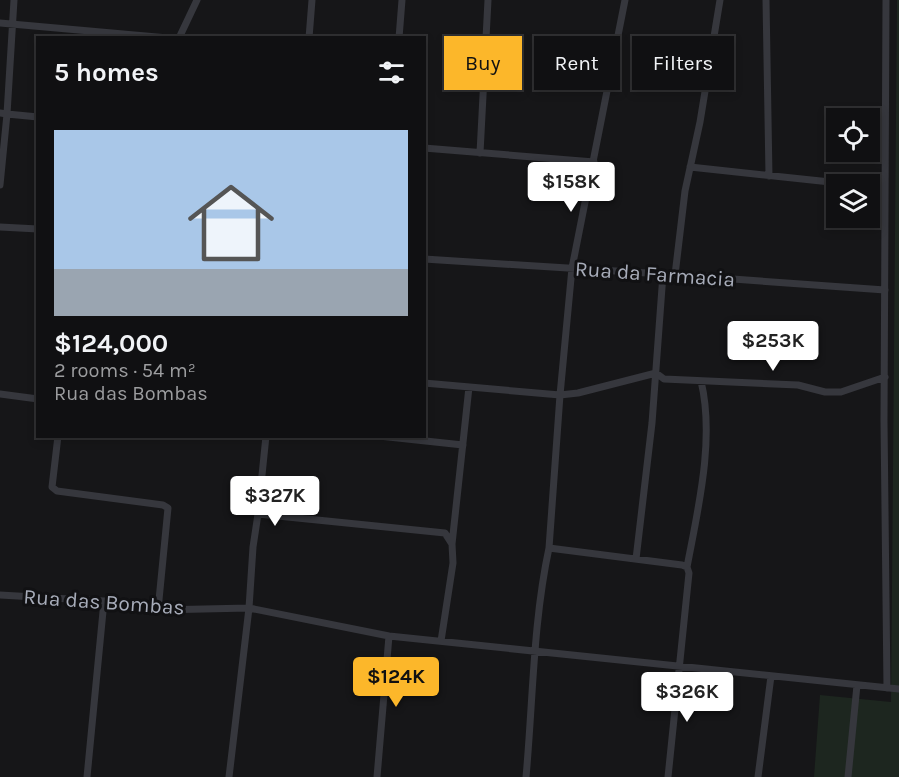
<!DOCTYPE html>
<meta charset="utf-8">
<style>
body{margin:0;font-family:Karla,sans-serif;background:#19191b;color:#f1f3f6;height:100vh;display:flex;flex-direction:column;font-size:22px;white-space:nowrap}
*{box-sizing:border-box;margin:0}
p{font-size:20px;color:#9c9d9f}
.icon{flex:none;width:33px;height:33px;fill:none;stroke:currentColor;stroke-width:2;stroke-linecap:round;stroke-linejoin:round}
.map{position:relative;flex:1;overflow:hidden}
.panel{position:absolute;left:36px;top:36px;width:390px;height:402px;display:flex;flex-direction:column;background:#101012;border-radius:0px;box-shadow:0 3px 9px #0003,0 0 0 2px #303032}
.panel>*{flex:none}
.guide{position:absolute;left:444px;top:36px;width:364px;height:54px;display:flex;gap:12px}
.buttons{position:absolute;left:826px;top:108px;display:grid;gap:12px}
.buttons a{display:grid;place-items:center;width:54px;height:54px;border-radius:0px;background:#101012;box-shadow:0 3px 9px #0003,0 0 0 2px #303032;font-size:30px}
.price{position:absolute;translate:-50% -51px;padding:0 14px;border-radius:6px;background:#fff;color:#222;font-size:20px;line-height:39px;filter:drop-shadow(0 2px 3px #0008)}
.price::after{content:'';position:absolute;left:50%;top:36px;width:18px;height:14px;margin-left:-9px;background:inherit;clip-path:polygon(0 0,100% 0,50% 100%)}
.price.selected{background:#fcb72a;color:#111}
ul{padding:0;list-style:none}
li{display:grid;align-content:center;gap:12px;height:318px;padding:0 18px}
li+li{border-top:2px solid #303032}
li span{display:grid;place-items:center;height:186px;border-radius:0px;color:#555}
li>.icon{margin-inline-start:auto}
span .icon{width:108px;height:108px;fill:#fffc;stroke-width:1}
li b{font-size:26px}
h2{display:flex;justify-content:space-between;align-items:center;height:72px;padding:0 18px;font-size:26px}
.chip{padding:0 21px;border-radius:0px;background:#101012;box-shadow:0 3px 9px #0003,0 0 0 2px #303032;font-size:21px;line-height:54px}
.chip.selected{background:#fcb72a;color:#111}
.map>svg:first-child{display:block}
.green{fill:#1d261f}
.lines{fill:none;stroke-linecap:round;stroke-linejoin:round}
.street{stroke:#36373d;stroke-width:7}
.labels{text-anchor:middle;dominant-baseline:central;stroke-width:6;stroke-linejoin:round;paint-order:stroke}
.street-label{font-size:21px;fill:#a7acb9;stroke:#111113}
</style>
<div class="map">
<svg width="899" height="777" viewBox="0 0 899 777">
<rect width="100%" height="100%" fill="#161618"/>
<!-- green -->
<path class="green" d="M897,0h2v777h-85l6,-82 71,7z"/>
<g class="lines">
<!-- street -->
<path class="street" d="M766,0l3,176
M886,0l-2,421 3,267
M0,23l168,15
M179,38l18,-38
M309,38l3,-38
M399,38l3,-38
M0,113l7,1 7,-114
M424,148l170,14
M480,153l8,-153
M690,167l159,17
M0,185l7,-71 31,3
M0,227l38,2
M424,259l239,15 222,16
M675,275l10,-84 15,-69 20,-122
M424,383l136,12 12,-127 53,-268
M0,394l38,5
M58,436l-6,51 5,4 106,14 5,3 -10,102
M379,436l84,9
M258,514l8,-78
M452,544l17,-157
M549,548l11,-153 18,-2 78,-20 8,6 134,6 27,7h16l44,-15
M636,559l16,-136 11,-149
M687,567c11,-58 28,-128 14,-186
M0,595l104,6 54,9 91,-2 140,28 510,53
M87,777l17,-176
M229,777l20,-169 4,-61 5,-33 187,19 7,11 1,19 -12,78
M377,777l12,-141
M526,777c7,-76 7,-155 23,-229l133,17 5,2 2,6 -21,204
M758,777l13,-101
M848,777l9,-92"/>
</g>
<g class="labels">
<!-- street labels -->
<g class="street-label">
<text transform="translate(655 274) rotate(4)">Rua da Farmacia</text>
<text transform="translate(104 602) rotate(4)">Rua das Bombas</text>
</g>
</g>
</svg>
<div class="buttons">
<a><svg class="icon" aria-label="locate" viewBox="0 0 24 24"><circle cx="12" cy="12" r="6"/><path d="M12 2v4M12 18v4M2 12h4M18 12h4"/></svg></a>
<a><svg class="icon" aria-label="layers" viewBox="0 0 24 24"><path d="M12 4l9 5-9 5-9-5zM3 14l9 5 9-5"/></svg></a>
</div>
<b class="price" style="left:571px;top:213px">$158K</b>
<b class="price" style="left:773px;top:372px">$253K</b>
<b class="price" style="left:275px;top:527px">$327K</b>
<b class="price selected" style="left:396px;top:708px">$124K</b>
<b class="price" style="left:687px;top:723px">$326K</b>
<div class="guide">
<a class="chip selected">Buy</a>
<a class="chip">Rent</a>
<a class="chip">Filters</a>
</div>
<section class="panel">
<h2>5 homes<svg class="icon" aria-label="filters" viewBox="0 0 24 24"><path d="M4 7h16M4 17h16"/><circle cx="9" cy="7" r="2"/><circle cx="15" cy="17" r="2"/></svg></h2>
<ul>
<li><span style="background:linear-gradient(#a9c7e8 75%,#9aa5b1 0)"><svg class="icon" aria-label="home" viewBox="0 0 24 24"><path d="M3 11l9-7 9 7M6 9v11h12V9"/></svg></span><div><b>$124,000</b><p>2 rooms · 54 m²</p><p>Rua das Bombas</p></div></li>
</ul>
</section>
</div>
